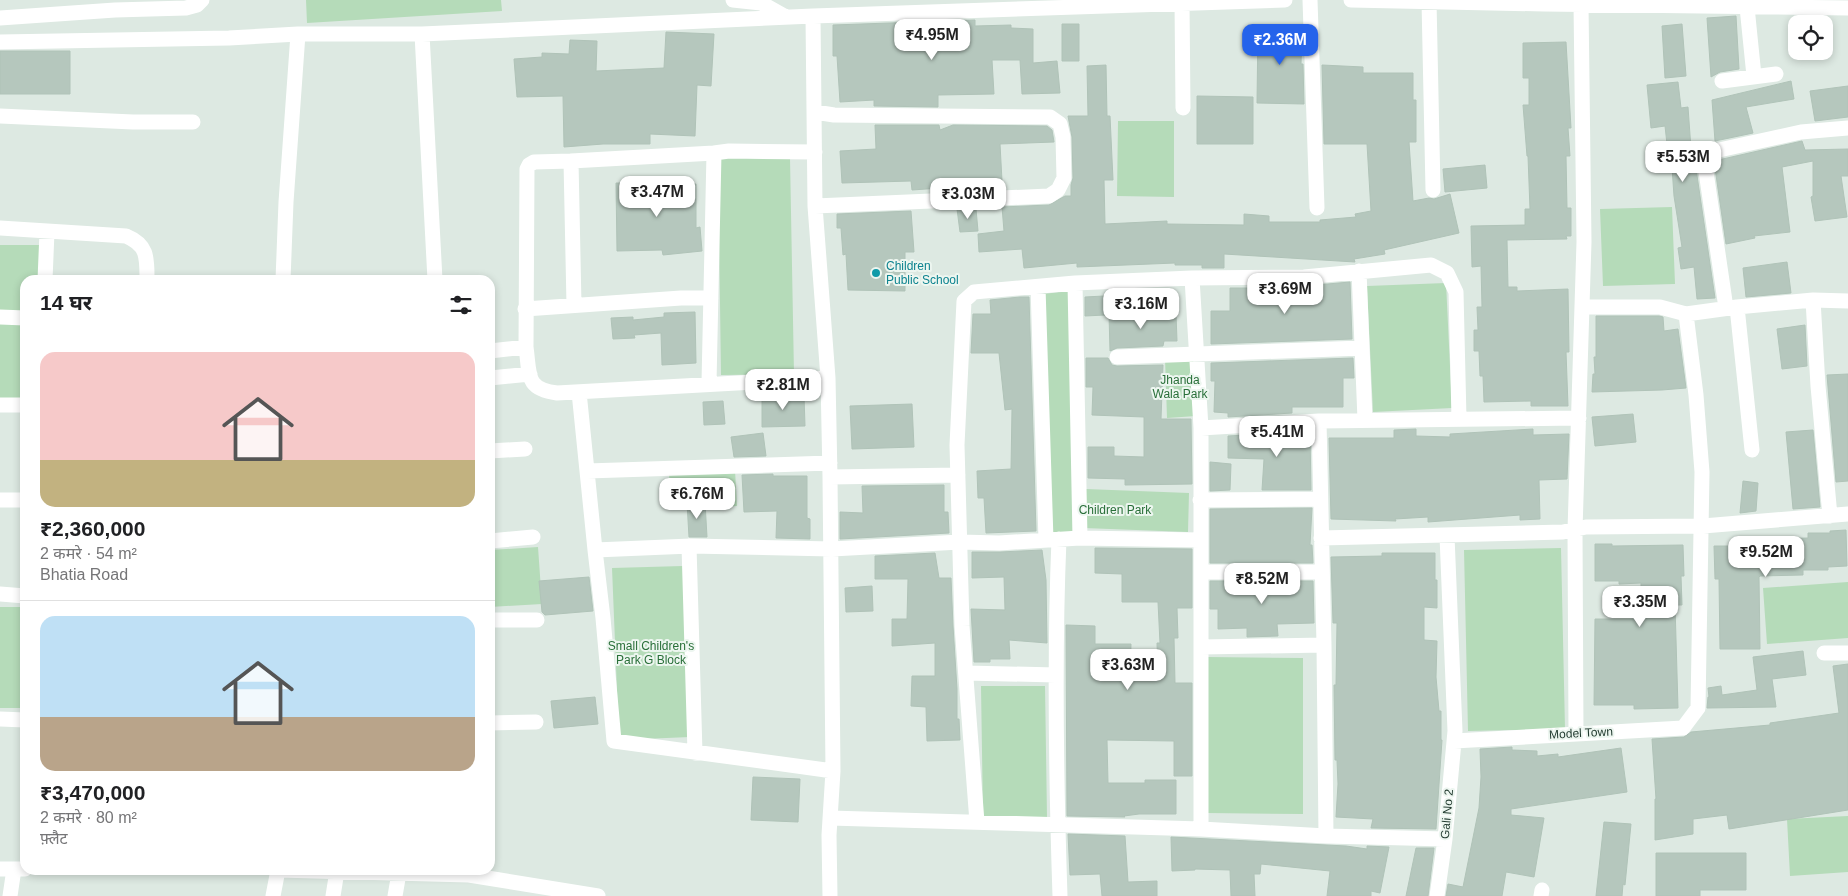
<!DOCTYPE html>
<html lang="hi">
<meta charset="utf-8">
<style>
body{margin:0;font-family:Arial,"Noto Sans Devanagari",sans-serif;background:#f6f6f6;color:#202124;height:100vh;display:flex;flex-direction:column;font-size:19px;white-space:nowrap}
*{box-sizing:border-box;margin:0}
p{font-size:16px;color:#757577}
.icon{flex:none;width:28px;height:28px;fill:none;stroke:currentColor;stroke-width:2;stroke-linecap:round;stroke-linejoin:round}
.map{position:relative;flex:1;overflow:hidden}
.drawer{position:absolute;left:20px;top:275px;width:475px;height:600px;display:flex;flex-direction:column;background:#fff;border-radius:15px;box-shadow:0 2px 8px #0003}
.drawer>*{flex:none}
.fabs{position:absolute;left:1788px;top:15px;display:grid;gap:10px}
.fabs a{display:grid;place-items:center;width:45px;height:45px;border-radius:10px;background:#fff;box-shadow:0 2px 8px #0003;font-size:25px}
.price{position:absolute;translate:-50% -42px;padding:0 11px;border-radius:10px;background:#fff;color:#222;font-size:16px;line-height:32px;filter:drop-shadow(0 1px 2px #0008)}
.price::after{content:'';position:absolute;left:50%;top:30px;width:15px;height:11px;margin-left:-8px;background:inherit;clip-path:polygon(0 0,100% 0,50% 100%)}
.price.current{background:#2563eb;color:#fff}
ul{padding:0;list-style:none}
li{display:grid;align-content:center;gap:10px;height:265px;padding:0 20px}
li+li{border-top:1px solid #e0e0e0}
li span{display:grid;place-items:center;height:155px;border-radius:15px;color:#555}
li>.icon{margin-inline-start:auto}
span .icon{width:90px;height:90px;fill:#fffc;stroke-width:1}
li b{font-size:21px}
h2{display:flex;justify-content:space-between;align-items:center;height:60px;padding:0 20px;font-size:21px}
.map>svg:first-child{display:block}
.green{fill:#b5dbb9}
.building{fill:#b5c7bd;stroke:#b0c3b8}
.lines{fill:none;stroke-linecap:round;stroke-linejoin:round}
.minor{stroke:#fff;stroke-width:15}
.culture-dot{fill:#0f9aa8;stroke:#edf6f0;stroke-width:2}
.labels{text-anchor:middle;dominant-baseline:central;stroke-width:4;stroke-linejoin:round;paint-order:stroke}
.culture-label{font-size:12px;fill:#0d838f;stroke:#edf6f0;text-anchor:start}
.park-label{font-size:12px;fill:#296f39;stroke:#edf6f0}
.street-label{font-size:12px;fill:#1f382d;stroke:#edf6f0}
</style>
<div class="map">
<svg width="1848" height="896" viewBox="0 0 1848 896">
<rect width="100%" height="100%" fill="#dde9e2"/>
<!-- green -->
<path class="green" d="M306,0h195l1,11 -195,12z
M1118,121h56v76l-57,-1z
M718,158h72l4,216 -73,1z
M1672,207l3,77 -72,2 -3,-77z
M0,245h39l1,35h-15v123h-25z
M1446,283l6,125 -79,4 -6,-126z
M1071,291l4,241h-27l-6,-238z
M1193,357l3,59 -29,2 -2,-60z
M735,470l2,36 -66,3 -2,-35z
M1086,489l103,4 -1,39 -104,-4z
M538,547l4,57 -52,3v-57z
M1561,548l4,181 -97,2 -4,-181z
M683,566l7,171 -71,3 -7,-172z
M1848,582v56l-81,6 -4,-56z
M0,607h25v101h-25z
M1207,657l96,1v156l-96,-1z
M981,686h64l2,131h-64z
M1848,816v56l-58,4 -3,-57z"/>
<!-- building -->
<path class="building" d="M1736,16l3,53 -19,3 -9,5 -4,-59z
M975,20v6l36,-1v3l22,1v34l24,-2 3,32 -38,1 -2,-34h-28l2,34 -56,1v12l-64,-1v-6l-34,2 -3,-46h-4v-31z
M1062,24h17v37h-17z
M1682,24l4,52 -21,2 -3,-52z
M1258,27l44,1 -1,36h2l1,40 -47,-1z
M666,32l48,2 -3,52 -14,-1 -2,51 -45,-2v10h-47l-39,3 -1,-51 -46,1 -3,-38 28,-2v-4l27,1 1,-14 27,1 -1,30 68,-3z
M1566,42l5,86h-3l2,28h-4l1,52h4v28h-5l1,3 -60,1 1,47h9v4l51,-2 1,63h-3l2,54h-37v-5l-47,1 -1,-26h-3l-1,-25h-5v-21h4l-1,-23h5l-1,-41 -9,1 -1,-41 54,-1v-16h5l-2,-53h-1l-4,-51h6v-27h-6v-35z
M0,51h70v43h-70z
M1106,65l1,51h3l3,64h-9l1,44 62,-3v3l77,1v-11l25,2v6h51v-2l36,-3 -1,-3 16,-3 -4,-67h-43l-2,-79 41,2v6h50v27h3v42h-7l4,59 16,-3 5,1 16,-5 9,39 -75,17 1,4 -31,5 1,3 -131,-8v14h-22v-3h-27v-2l-98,4v-4l-53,5 -2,-19 -43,3 -1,-18 26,-3 -2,-24 47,-2 16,-9h6v-11l2,-7 -1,-41 -4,-21h20l-1,-50z
M1791,81l3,18 -48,8 7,26 -38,8 -3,-41z
M1678,82l3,26 7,-1 4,56 3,-1 20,136 -18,1 -3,-32 -13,2 -3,-21 4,-1 -8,-51 -3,-43h-3l-3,-27 -14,2 -4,-43z
M1848,86v31l-33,4 -5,-30z
M1197,96l56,1v47h-56z
M875,125h64l1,5 13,-5 94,1 5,4 2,12 -54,2 2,37 -29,1 1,8 -19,1v-4l-43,3 -1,-9 -69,2 -2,-32 36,-2z
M1802,141l3,9 43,-1v27h-7l6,41 -32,4 -4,-24 2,-1v-35l-31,6 8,65 -36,4 1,2 -29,6 -12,-83z
M1485,165l2,23 -42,4 -2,-23z
M616,183l80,1v44l4,-1 2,24 -39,4 -1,-5 -45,1z
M957,209h19l2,22 -18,1z
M911,211l3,41h-9v39l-57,-1 -2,-36 -3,1 -2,-27h-4v-14z
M1787,262l4,31 -45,4 -3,-29z
M1350,282l2,57 -141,5v-33h19v-23h43v-1l32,-1z
M1104,296l1,19 -20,1v-19z
M1020,297h9l7,234 -50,2 -2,-35h-6l-1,-27 34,-2 1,-60 -7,1 -6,-57h-28l2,-39h18l-1,-14z
M695,312l1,51 -34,2 -1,-32 -27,2 1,3 -22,1 -2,-21 22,-1v3l31,-3v-4z
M1125,313v2l51,-1 1,27h-13l-1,5 -46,2 -7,3 -1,-37z
M1596,316h63l4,1 1,14 14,-2 8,59 -24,2 -70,2 1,-18h2l-1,-17h2z
M1805,325l2,41 -25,3 -5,-40z
M1086,358h22l4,7 5,1 46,-1 -2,54h30l1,65 -67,1v-6l-37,-1v-31h26v9l30,1v-40l-52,-2 1,-28h-7z
M1353,358l1,20h-11v29h-51v6l-64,4v-4l-14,-1 1,-31h-4v-18z
M1848,374v107l-12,1 -9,-107z
M762,396h42l1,30 -43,1z
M723,401l2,23 -21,1 -1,-23z
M912,404l2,43 -62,2 -2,-43z
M1633,414l3,28 -41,4 -3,-29z
M1416,429v7l34,1v-3l83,-5v6l36,-1 -2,45 -28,1 1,39 -20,1v-5l-92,7v-5l-33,2 1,2 -65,-2 -2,-81h65v-8z
M1813,430l7,77 -27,2 -7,-77z
M1295,432l15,2 1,56h-49l2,-31 -36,-1v-22z
M763,433l3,23 -32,1 -3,-20z
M1210,462l21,2 -1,26 -20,1z
M773,474v2h34v42l3,1v20l-34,-1 1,-27 -33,1 -2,-37z
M1743,481l15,2 -2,28 -16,2z
M944,485v27h4l1,21 -109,6v-27l23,1 -1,-27z
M705,502l2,35h-18l-2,-34z
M1312,508l-2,37h2l1,18h-103v-54z
M1846,530l1,36 -19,1v3h-25v5l-43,1 -1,1 1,72h-40l-1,-70h-4l-1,-33h25v-4h23v-3l46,-1v-5h22v-2z
M1595,544h17v2l71,-1 1,31h-3l1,29h-7l3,103 -44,1v-4h-40l1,-86h46v-36l-22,1v-3h-24z
M1095,548l97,1v59h-15l1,30h-4l1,45h17v93h-18v-35l-67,-1 1,43h37v-3h31v34h-37l-15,2 1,1 -58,-1 -1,-191 29,1v18h36l-1,34 28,1 -1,-36h3l-2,-41h-36v-28l-27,-1z
M1042,550l4,30 1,63 -38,-3 1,19h-20v3h-16l-3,-53 34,1 -1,-33 -32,1v-26h28z
M935,553l4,25h12l2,48 4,63v30h2l1,21 -33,1 -1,-34 -15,-1 1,-30h23v-33l-43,3v-27h15l1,-40h-33v-23z
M1382,553h53v27h2v28l-13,-1v33l13,1 -1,36 3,34h2v29h1l-6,89 -65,-1 2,-9 -37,-2 2,-33 -1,-24h-2l-1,-75h2l1,-62h-4l-2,-66 51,-1z
M589,577l4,34 -48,4 -3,-3 -3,-31z
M1210,581h103l1,42 -37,1 1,12 -31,1v-9l-29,1v-20h-8z
M872,586l1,25 -27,1 -1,-24z
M1803,651l3,24 -34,4 4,28 -69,1 1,-11h1l-1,-9 13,-2 1,9 35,-5 -4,-33z
M1848,664v146l-119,19 -2,-14 -34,4v15l-38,6v-41h1l-4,-60 32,-2 7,-5 79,-7v-2l69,-10 -6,-47z
M595,697l3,27 -44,4 -3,-27z
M1512,747v3l25,1v5l21,-2v3l63,-9 6,44 -116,17v6l33,3 -10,59 -28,-5 -4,24h-56l2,-12 15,3 16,-79 2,-31 -1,-28z
M753,777l47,2 -2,43 -47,-2z
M1604,822l27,2 -6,61 -2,-1 -1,12h-26z
M1068,834l57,2 3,46 29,-1v15h-55l-2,-22 -30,1z
M1171,837l175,9 21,3v-3l22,1 -9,46 -9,-2v5h-44l3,-25 -69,-7 -1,10h-6l1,22h-24l-1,-26 -35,-1v1l-23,1z
M1416,848h18l-6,48h-22z
M1656,853h90v37h-46v6h-44z"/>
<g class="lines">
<!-- minor -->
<path class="minor" d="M733,0l28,3 25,14
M1310,0l7,208
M1351,0l193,4
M1544,0v4l304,4
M1429,1l4,189
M1182,2l1,106
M1747,7l7,69
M813,16l2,190 13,172 2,99 3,294 -4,64 1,61
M0,18l115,-8 71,-2 11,-3 5,-5
M422,34l13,246
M0,42l229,-4 69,-4h124l391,-18 472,-16
M1722,81l54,-7
M815,112l19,3 216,2 10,7 3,13 1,41 -6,12 -9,6 -234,10
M0,116l133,6h60
M571,161l143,-8
M0,228l126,8c22,9 21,22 21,44
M1359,271l6,149
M1192,278l112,-1 127,-12 16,8 9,19 3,127
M45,280l2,-48
M283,280l3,-78 12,-168
M1075,283l5,255
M1038,287l8,253
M1813,300l5,86 12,130
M574,305l-3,-144 -37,1 -5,3 -2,4 -1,178c4,28 -1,42 31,46l271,-15
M1583,307h77l26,7 51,-7 76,-7 35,1
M1737,307l15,143
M1726,308l-22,-150 6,-6 91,-20 47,-4
M525,309l156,-11h30
M0,317l25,1
M490,351l36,-4
M1117,357l245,-9
M490,378l40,-4
M709,383l5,-230 15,-2 86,1
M579,392l16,158 96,-4 141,3 128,-7 39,1 81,-5 120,2
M0,405h25
M1319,421l260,-3
M1201,428l118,-7 5,224 2,191
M490,451l35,-2
M587,471l243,-8
M830,477l128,-2
M0,500h25
M1200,500l120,-1
M1321,538l242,-6 23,-5 117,-1 145,-12
M1059,539c-5,119 -3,238 1,357
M490,541l43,-4
M689,546l6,207
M595,550l8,68 11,123 219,30
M1201,572h121
M0,594l25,2
M490,620h47
M1201,647l123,-2
M1824,653h24
M966,673l90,2
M0,719l25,1
M490,723l46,-1
M1576,734l-1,-204 9,-288 -3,-238
M1454,741l229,-13 15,-20 4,-236 -6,-77 -10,-81
M830,818l371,11
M977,822l-15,-196 -5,-181 7,-144 10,-9 101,-9 117,-5 9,150v401l125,7 119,3
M0,869h25
M278,870l191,5 129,21
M10,896l4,-27
M273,896l5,-26
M333,896l4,-25
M395,896l4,-23
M1437,896l8,-57 10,-108 -8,-195
M1541,896l1,-6"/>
</g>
<!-- markers -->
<circle class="culture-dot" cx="876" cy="273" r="5"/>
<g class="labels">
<!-- culture labels -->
<g class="culture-label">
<text x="886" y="266">Children<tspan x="886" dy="14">Public School</tspan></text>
</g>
<!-- park labels -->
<g class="park-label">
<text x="1180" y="380">Jhanda<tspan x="1180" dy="14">Wala Park</tspan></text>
<text x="1115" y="510">Children Park</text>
<text x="651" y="646">Small Children's<tspan x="651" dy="14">Park G Block</tspan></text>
</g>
<!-- street labels -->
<g class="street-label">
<text transform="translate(1581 733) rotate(-3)">Model Town</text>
<text transform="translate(1447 814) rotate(-85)">Gali No 2</text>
</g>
</g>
</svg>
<div class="fabs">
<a><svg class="icon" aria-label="locate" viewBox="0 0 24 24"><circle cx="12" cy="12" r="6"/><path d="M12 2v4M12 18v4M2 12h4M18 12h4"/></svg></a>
</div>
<b class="price" style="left:932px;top:61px">₹4.95M</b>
<b class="price current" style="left:1280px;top:66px">₹2.36M</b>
<b class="price" style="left:1683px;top:183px">₹5.53M</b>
<b class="price" style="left:657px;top:218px">₹3.47M</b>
<b class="price" style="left:968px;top:220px">₹3.03M</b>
<b class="price" style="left:1285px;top:315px">₹3.69M</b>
<b class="price" style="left:1141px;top:330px">₹3.16M</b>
<b class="price" style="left:783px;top:411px">₹2.81M</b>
<b class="price" style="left:1277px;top:458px">₹5.41M</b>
<b class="price" style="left:697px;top:520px">₹6.76M</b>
<b class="price" style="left:1766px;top:578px">₹9.52M</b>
<b class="price" style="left:1262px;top:605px">₹8.52M</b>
<b class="price" style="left:1640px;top:628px">₹3.35M</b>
<b class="price" style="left:1128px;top:691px">₹3.63M</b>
<section class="drawer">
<h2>14 घर<svg class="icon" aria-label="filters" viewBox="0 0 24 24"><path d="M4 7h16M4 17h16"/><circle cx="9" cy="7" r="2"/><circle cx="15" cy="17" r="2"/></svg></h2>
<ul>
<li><span style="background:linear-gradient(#f6c9c9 70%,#c2b280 0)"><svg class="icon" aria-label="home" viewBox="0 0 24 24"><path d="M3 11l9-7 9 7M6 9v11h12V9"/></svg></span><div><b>₹2,360,000</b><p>2 कमरे · 54 m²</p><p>Bhatia Road</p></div></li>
<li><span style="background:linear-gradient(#bfe0f5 65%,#b9a48a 0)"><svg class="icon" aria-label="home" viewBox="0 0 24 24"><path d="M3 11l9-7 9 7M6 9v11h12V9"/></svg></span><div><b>₹3,470,000</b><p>2 कमरे · 80 m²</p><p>फ़्लैट</p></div></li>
</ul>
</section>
</div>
